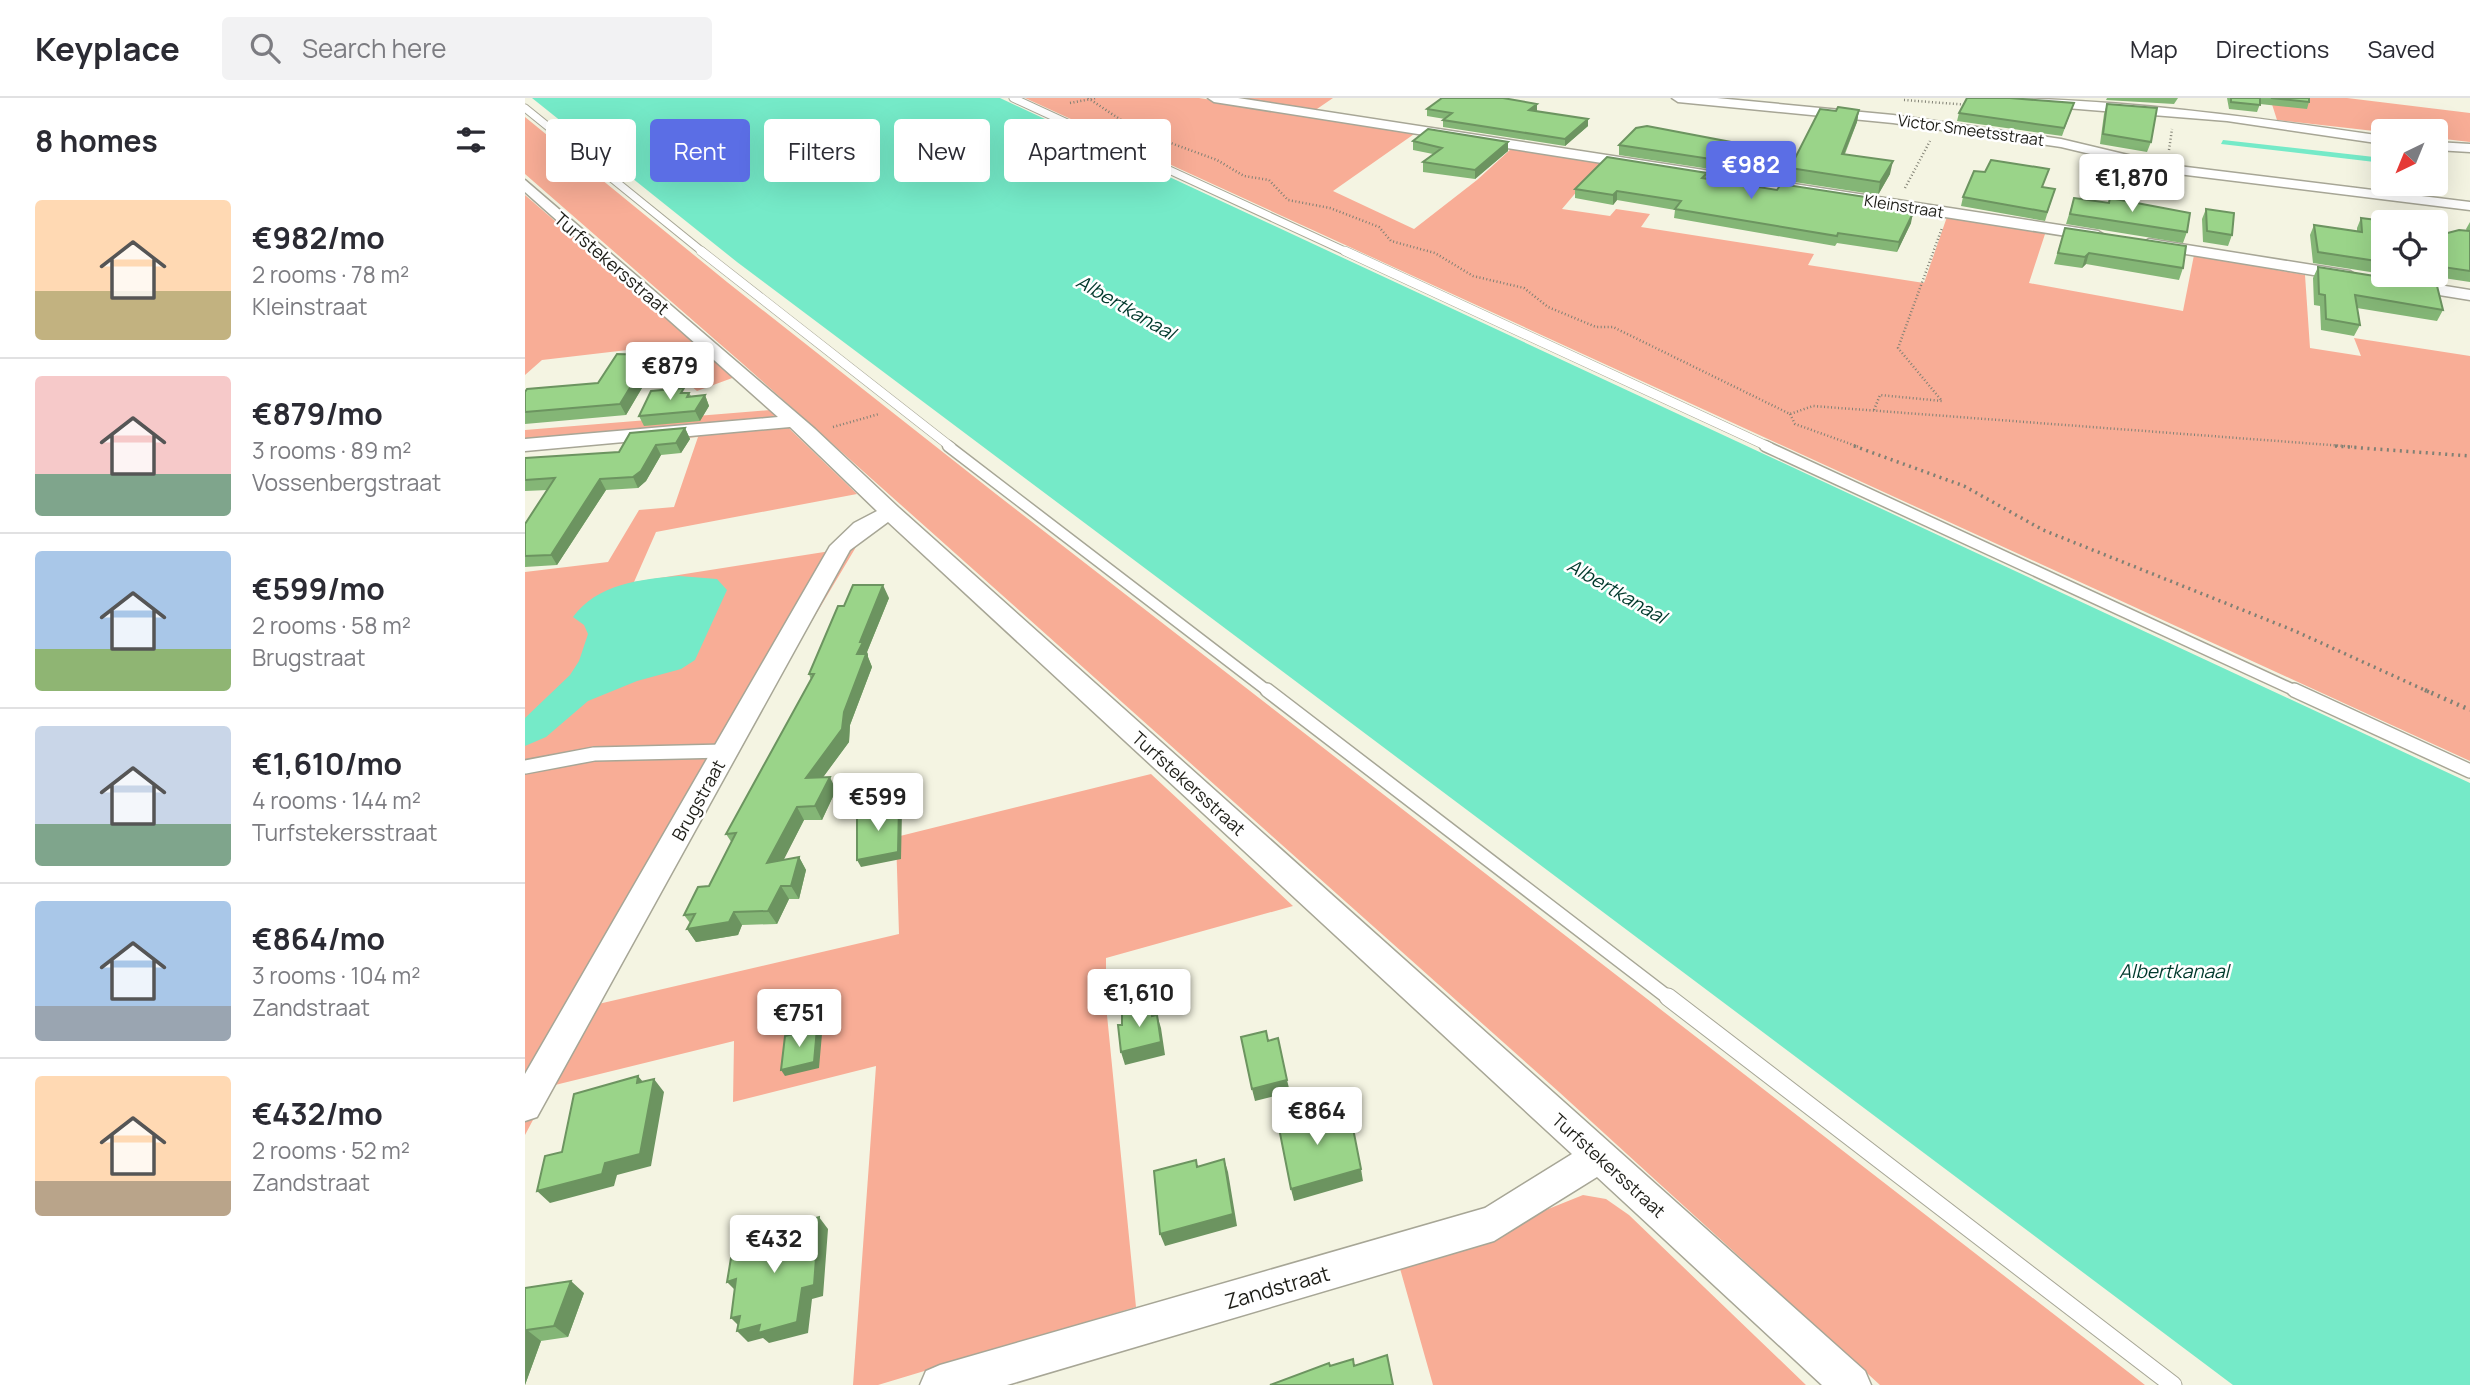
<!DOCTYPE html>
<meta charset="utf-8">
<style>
body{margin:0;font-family:Manrope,sans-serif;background:#f2f2f3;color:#2b2b33;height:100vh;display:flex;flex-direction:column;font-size:26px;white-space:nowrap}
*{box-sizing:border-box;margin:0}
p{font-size:23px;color:#7c7c81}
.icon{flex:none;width:38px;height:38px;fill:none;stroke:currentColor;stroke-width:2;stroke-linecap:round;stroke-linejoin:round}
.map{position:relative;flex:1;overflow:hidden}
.side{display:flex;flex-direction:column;background:#fff;width:525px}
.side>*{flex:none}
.hud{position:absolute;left:21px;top:21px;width:665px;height:63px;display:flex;gap:14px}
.needle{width:46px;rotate:223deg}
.fabs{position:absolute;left:1846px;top:21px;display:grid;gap:14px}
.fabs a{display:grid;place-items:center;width:77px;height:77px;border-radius:7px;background:#fff;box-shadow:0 7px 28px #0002;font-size:35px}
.price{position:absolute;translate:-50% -60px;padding:0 16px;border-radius:7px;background:#fff;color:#222;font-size:23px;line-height:46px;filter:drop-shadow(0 2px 4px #0008)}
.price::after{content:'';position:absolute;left:50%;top:42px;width:21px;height:16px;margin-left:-10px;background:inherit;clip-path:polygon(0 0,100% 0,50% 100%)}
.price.selected{background:#5b6ee5;color:#fff}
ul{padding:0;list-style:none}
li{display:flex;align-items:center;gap:21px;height:175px;padding:0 35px}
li+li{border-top:2px solid #e1e1e2}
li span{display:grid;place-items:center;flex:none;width:196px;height:140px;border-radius:7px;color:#555}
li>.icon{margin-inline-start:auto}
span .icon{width:84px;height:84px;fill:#fffc;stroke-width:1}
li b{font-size:30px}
h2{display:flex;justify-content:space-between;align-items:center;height:84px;padding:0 35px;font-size:30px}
.pill{padding:0 24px;border-radius:7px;background:#fff;box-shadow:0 7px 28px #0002;font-size:24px;line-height:63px}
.pill.selected{background:#5b6ee5;color:#fff}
header{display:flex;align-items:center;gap:42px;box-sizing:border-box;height:98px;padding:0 35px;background:#fff;border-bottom:2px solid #e1e1e2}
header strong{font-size:33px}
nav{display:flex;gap:38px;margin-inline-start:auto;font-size:24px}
.search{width:490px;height:63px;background:#f2f2f3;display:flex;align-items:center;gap:18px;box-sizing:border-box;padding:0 24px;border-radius:7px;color:#7c7c81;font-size:26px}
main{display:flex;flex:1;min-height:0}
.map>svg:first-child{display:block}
.green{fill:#f8ad96}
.water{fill:#75eac8}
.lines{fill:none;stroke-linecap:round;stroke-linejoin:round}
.service-far4-casing{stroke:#a7a696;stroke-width:9}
.service-far3-casing{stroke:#a7a696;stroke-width:10}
.service-far2-casing{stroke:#a7a696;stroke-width:13}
.service-far1-casing{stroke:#a7a696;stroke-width:16}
.service-casing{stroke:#a7a696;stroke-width:19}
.minor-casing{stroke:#a7a696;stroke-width:3}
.path-far2{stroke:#808074;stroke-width:2.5;stroke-dasharray:1 2.5;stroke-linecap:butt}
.path-far1{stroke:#808074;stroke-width:3.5;stroke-dasharray:2 4.5;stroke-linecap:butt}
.path{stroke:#808074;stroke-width:4.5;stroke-dasharray:2 5;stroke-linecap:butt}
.service-far4{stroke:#fff;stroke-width:7}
.service-far3{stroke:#fff;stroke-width:9}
.service-far2{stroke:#fff;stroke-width:10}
.service-far1{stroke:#fff;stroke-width:13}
.service{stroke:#fff;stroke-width:17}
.minor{fill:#fff;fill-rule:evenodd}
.wall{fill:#84b676}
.shaded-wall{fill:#6c9460}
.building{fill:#9ad489;stroke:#6c9460;stroke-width:2}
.labels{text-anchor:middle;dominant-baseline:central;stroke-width:5;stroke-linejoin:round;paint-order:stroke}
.far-street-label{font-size:16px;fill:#1e1e18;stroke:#fff}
.street-label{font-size:18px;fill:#1e1e18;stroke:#fff}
.water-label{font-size:19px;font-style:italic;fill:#00392c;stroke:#fff}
.near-street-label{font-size:21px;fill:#1e1e18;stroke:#fff}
</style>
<header>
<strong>Keyplace</strong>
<div class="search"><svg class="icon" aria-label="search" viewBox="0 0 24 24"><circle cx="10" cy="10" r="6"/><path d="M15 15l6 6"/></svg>Search here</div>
<nav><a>Map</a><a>Directions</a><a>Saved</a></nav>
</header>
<main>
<section class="side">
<h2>8 homes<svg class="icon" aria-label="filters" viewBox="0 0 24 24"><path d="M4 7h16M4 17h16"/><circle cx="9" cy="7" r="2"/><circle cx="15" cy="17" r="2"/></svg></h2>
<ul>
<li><span style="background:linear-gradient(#ffd9b3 65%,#c2b280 0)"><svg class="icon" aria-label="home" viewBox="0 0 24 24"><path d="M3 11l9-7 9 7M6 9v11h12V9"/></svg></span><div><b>€982/mo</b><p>2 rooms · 78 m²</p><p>Kleinstraat</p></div></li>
<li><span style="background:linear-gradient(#f6c9c9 70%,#7fa58c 0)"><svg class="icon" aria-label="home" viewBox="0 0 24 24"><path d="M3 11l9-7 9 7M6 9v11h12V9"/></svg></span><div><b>€879/mo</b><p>3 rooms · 89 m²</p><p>Vossenbergstraat</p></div></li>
<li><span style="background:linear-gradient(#a9c7e8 70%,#8fb573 0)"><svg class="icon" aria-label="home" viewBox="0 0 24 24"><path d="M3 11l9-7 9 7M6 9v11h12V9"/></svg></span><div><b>€599/mo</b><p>2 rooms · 58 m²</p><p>Brugstraat</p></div></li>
<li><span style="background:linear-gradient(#c9d6e8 70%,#7fa58c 0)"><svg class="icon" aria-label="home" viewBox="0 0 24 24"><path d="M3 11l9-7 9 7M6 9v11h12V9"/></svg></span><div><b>€1,610/mo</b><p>4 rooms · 144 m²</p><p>Turfstekersstraat</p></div></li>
<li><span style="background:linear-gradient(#a9c7e8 75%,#9aa5b1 0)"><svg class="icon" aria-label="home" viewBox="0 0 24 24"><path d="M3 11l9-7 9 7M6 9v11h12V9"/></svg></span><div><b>€864/mo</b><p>3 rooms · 104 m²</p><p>Zandstraat</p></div></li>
<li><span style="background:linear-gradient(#ffd9b3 75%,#b9a48a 0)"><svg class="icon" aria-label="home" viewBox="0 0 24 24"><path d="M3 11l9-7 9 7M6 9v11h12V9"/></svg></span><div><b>€432/mo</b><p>2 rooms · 52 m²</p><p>Zandstraat</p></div></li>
</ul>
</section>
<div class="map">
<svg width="1945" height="1287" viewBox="0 0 1945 1287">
<rect width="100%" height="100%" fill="#f4f4e2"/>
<!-- green -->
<path class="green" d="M500,0h174l218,34 -84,59 81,38 63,-49 34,-31 90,14 -39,46 48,7 6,-7 34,5 -9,13 173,27 -6,11 116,18 24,-69 98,17 -17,52 154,28 11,-56 111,20 5,73 51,8 -7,-18 116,18v405z
M707,0h101l-19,13z
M1745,0h77l123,15v29l-34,-4v-7l-53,1 -106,-12z
M0,19l202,165 269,212 1149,891h-265l-321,-293 -816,-728 -218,-190z
M0,97l210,182 -38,14 -37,-31 -24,-11 -94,11 -17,15z
M245,312l87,84 -201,38 -22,50 222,-35 -193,324 -69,134 305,-71 -3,-97 255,-63 142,132 -187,52v47l30,302 -258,78h-25l23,-319 -143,36 1,-61 -183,45 -26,49v-563l83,-10 31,-52 35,-3 24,-70 -173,14v-21z
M1058,1097l23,4 23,16 177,170h-373l-34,-120 75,-26z"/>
<!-- water -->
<path class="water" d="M7,0h468l1470,685v602h-237l-1496,-1123z
M1698,42l160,18v5l-162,-19z
M154,478l38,3 10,11 -32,70 -14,9 -44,12 -49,20 -42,36 -21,9v-28l45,-43 9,-14 9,-27 -4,-9 -11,-8c24,-33 68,-38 106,-41z"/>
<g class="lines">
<!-- service-far4 casing -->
<g class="service-far4-casing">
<path id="service-far4" d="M488,0l336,155
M0,10l179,145"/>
</g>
<!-- service-far3 casing -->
<g class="service-far3-casing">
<path id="service-far3" d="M176,153l250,196
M820,153l424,196"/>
</g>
<!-- service-far2 casing -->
<g class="service-far2-casing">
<path id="service-far2" d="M423,348l321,246
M1240,348l533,246"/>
</g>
<!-- service-far1 casing -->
<g class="service-far1-casing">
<path id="service-far1" d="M742,592l403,309
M1769,592l176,81
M0,669l69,-13 131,-3"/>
</g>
<!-- service casing -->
<g class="service-casing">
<path id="service" d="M1143,899l505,388"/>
</g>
<!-- minor casing -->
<g class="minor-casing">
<path id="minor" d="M683,0h30l860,133 8,5 -8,5 -884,-139z
M1147,0h45l176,17 168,24 109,26 300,37v8l-300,-37 -109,-26 -168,-24 -215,-21z
M1459,0c134,0 267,19 399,38v8l-156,-23 -237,-19z
M1911,44l34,2v8l-34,-2z
M0,82l290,249 83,78 967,864 6,14h-49l-225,-208 -103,64 -487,144h-87l6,-14 14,-6 545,-157 87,-54 -684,-632 -38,28 -313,567 -12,4v-47l305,-528 24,-23 23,-12 -87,-84 -265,24v-12l253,-22 -253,-225z
M1624,141l201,32 8,5 -8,5 -207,-34 -2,-3z
M1877,181l68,11v10l-74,-12v-8z"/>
</g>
<!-- path-far2 -->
<path class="path-far2" d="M563,0l39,26 21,3 15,7 5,8 49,18 27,16 25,4 19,20 42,8 49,19 12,14 44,12 38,23 51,12 24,19 48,20h17l177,87 23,-8 544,41
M1379,2l65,5
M545,5l26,-5
M1644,52l3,-21
M1380,90l25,-47
M1349,312l6,-15 62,6 -44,-53 44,-120
M1265,316l5,10 64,23
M308,329l46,-13"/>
<!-- path-far1 -->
<path class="path-far1" d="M1329,348l110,40 79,44 252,101 134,61
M1810,348l135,10"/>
<!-- path -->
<path class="path" d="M1900,592l45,20"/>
<!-- service-far4 -->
<use href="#service-far4" class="service-far4"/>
<!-- service-far3 -->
<use href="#service-far3" class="service-far3"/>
<!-- service-far2 -->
<use href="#service-far2" class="service-far2"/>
<!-- service-far1 -->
<use href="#service-far1" class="service-far1"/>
<!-- service -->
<use href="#service" class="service"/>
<!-- minor -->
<use href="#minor" class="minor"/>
</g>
<!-- wall -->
<path class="wall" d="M1582,0h71l-4,6 -68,-4z
M1702,0h82v4l-2,7 -47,-5 -3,8 -28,-3z
M1549,5l-12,33 -105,-15 2,-8z
M1582,6l44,38 -4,10 -47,-8 4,-30z
M902,11l110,2 51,8v7l-23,20 -122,-19v-7l2,-1 -18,-3z
M1334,12l-2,12 -12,32 45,20 -12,21 -90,-14 2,-13 46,-57z
M888,43l95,1v9l-33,28 -52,-7v-10l10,-8 -20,-4z
M1094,47l111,7 -14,18 -97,-15z
M1182,75l-1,6 165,26 40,18 -14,29 -60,-9 -2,3 -161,-28 1,-8 -58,-10 -4,5 -38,-7v-9z
M1518,90l12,1 -10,32 -84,-15 2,-9z
M1549,100l34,5 2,-5 77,34 -4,11 -117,-19z
M1681,111l26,26 -4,11 -25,-4 -1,-23z
M1836,120l22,4v52l-70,-11 -3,-28 4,-10 43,6v-3z
M1945,124v60l-40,-6 -2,5 -39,-6h47v-39l31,-5 -1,-2z
M1540,130l118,40 -4,12 -93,-16 -4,4 -28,-4z
M1793,169l125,43 -6,11 -80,-13 3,17 -6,11 -33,-6 -1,-24 -6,-1 -1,-27z
M130,268l-29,49 -101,9v-32l73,-9z
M161,295h3l2,3 14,-1 4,11 -9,15 -56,5 -5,-10z
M160,330l5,11 -9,14 -20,2 -15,26 -8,7 -32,2 -49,75 -32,2v-43l23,-34 -23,1v-33l94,-6z
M364,500l-22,54 1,3v2l4,10 -22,58 -1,17 -26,35 13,13 -14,30h-18l-21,40 16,-3 7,13 -7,29h-10l-12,25 -35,1 -4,10 -42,7 -9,-13 3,-6 -6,-8 25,-29 23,-43 -6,-9 85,-154 -2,-6 35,-68z
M0,1190l59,5 -16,44 -27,4 -16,44z"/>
<!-- shaded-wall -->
<path class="shaded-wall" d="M1012,6v7l-8,-1z
M1334,12l-2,12 -18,45 3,-13z
M1063,21v7l-23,20v-7z
M983,44v9l-33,28v-9z
M1206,44l-1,10 -14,18 1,-10z
M1368,63l-3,13 -12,21 2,-13z
M1092,93v9l-4,5v-10z
M1388,115l-2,10 -14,29 2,-10z
M1564,155l-3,11 -4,4 3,-11z
M125,257l5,11 -29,49 -6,-11z
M180,297l4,11 -9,15 -5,-10z
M160,330l5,11 -9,14 -5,-10z
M131,347l5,10 -15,26 -8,7 -5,-11z
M75,381l6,11 -49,75 -6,-10z
M358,487l6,13 -22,54 1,3v2l4,10 -22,58 -1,17 -36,49 -7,-13 38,-66 16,-70z
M305,679l6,13 -14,30 -7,-14z
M374,707l3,6 -1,48 -40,8 -4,-7z
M272,709l7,13 -29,57 -8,-14z
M274,759l7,13 -7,29 -8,-13z
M256,788l8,13 -12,25 -9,-13z
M209,814l8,13 -4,10 -42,7 -9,-13z
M632,917l4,13 4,27 -40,10 -4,-13z
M292,930l5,6 -3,34 -34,8 -4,-6z
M113,978l11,13 -12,-6z
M129,981l10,13 -13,74 -34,9 -3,11 -64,17 -13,-12 68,-28z
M762,982l3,12 -35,9 -3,-12z
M699,1061l4,13 9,54 -72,20 -5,-12z
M836,1071l2,12 -69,20 -3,-12z
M294,1119l9,12 -5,67 -11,3 -4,34 -39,10 -6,-5 -15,4 -11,-11 65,-43z
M211,1181l2,14 -11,-11z
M46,1183l13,12 -16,44 -14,-11z
M215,1218l2,13 -11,-11z
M2,1232l14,11 -16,44v-49z"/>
<!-- building -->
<path class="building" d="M917,0h61l34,6 -8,6 59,9 -23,20 -122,-19 9,-7 -25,-4z
M1442,0h43l64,5 -10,25 -105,-15z
M1706,0h29v7l-29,-3z
M1746,0h38v4z
M1582,6l50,4 -6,34 -48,-8z
M1313,9l21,3 -17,44 51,7 -13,21 -90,-14 30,-59 16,2z
M1122,28l84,16 -14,18 -98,-15 17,-17z
M903,31l80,13 -33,28 -52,-8 19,-14 -29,-7z
M1082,59l100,16 -5,5 75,12 4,-6 91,14 -4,6 45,9 -14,29 -61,-9 -1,3 -162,-27 6,-8 -64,-10 -4,4 -38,-6z
M1466,62l58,9 -7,18 13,2 -8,23 -84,-15 11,-26 11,1z
M1549,100l35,5 1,-5 80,15 -3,19 -117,-18z
M1681,111l28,4 -2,22 -25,-4z
M1836,120l32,4h-10v40l-65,-10 -4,-27 48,7z
M1540,130l121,18 -3,22 -94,-15 -4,4 -27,-4z
M1934,132l11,1v40l-34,-5v-30z
M1793,169l119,19 6,24 -88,-15 5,30 -34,-6 -1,-24 -6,-1z
M92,256l33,1 -30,49 -95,8v-20l2,-3 71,-6z
M159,290l-3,5h8l-2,4 18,-2 -10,16 -56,5 12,-25z
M160,330l-9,15 -20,2 -15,26 -8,6 -33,2 -49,76 -26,1v-32l30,-46 -30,2v-22l94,-6 11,-19z
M328,487h30l-23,57h3l-6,12h9l-22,58 -2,17 -36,49 24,-1 -15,29 -18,1 -30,56 32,-6 -8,29h-10l-13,25 -34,1 -5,10 -42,7 8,-15 -11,1 14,-28 11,-1 27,-53 -10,1 88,-160h-5l29,-68h6z
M374,707l-1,47 -41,8v-46z
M626,907l1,11 5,-1 4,27 -40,10 -3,-27h4v-13z
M292,930l-3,34 -33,8 4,-34z
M741,933l2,10 10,-3 9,42 -35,9 -11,-52z
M113,978l-1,7 17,-4 -14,75 -35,9 -3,11 -65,17 8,-35 17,-4 12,-58z
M781,1007l5,19 39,-11 11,56 -70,20 -15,-76z
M699,1061l9,55 -73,20 -6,-63 42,-11 1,7z
M294,1119l-5,68 -12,3 -5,34 -39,11 2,-8 -23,6 3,-15 -9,2 5,-39 -9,3 4,-24 8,-3 2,-16z
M46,1183l-17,45 -27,4 -2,6v-48z
M862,1257l6,30h-123l59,-22 1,3 23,-7 1,7z"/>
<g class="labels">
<!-- far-street labels -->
<g class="far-street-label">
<text transform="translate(1446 32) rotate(8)">Victor Smeetsstraat</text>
<text transform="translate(1379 108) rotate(9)">Kleinstraat</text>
</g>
<!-- street labels -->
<g class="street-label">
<text transform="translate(87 165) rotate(41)">Turfstekersstraat</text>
<text transform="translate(664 685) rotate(42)">Turfstekersstraat</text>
<text transform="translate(173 702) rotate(-61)">Brugstraat</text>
<text transform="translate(1084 1067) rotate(42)">Turfstekersstraat</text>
</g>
<!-- water labels -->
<g class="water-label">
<text transform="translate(601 209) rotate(30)">Albertkanaal</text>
<text transform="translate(1092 493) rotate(30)">Albertkanaal</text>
<text x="1649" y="873">Albertkanaal</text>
</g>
<!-- near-street labels -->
<g class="near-street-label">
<text transform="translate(752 1189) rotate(-16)">Zandstraat</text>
</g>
</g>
</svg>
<div class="fabs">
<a><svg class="needle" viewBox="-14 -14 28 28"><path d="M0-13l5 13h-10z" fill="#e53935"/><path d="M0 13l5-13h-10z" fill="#7c7c81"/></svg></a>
<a><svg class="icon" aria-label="locate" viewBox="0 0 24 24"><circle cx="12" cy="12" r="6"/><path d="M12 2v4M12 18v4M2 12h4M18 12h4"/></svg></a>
</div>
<b class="price selected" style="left:1226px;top:103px">€982</b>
<b class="price" style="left:1607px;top:116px">€1,870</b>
<b class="price" style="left:145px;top:304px">€879</b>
<b class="price" style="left:353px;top:735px">€599</b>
<b class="price" style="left:614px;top:931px">€1,610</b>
<b class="price" style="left:274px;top:951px">€751</b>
<b class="price" style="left:792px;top:1049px">€864</b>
<b class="price" style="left:249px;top:1177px">€432</b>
<div class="hud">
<a class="pill">Buy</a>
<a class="pill selected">Rent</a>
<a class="pill">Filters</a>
<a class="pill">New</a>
<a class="pill">Apartment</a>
</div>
</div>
</main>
